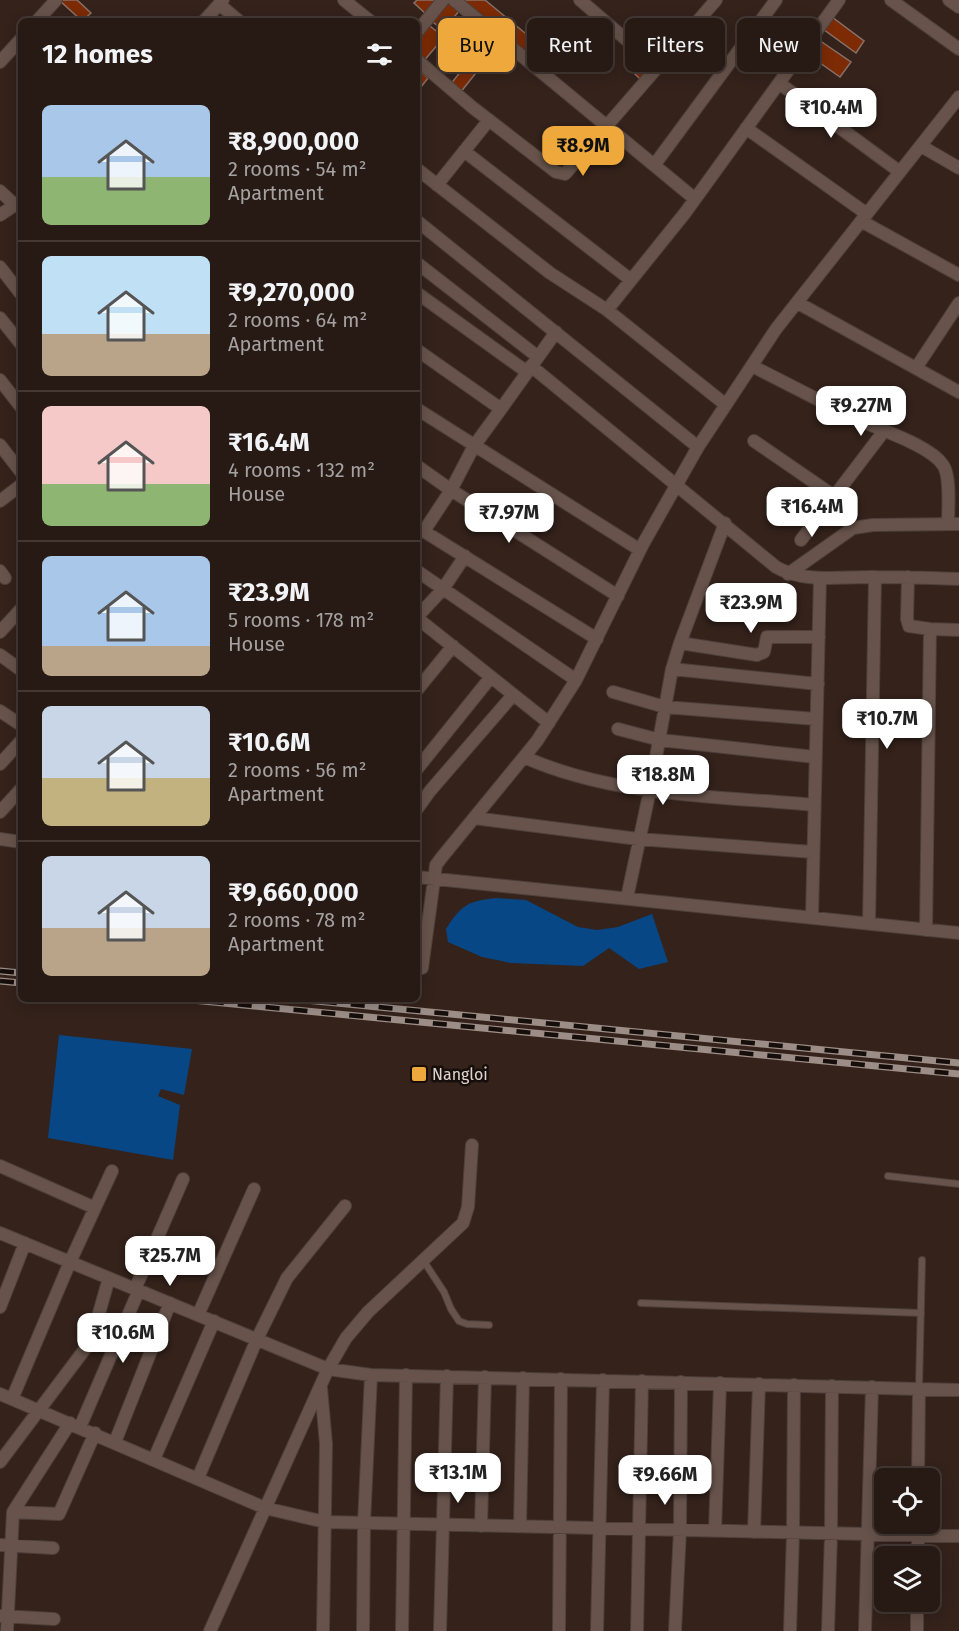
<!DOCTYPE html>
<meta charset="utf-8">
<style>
body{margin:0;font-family:"Fira Sans",sans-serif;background:#332722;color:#f1f3f6;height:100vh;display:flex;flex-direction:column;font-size:22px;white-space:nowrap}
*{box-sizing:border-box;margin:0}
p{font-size:20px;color:#a4a1a0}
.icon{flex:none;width:33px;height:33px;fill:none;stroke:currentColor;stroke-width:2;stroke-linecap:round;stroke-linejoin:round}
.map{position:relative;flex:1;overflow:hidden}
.side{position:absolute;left:18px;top:18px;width:402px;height:984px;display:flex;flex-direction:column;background:#271a14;border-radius:9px;box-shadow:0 3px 15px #0003,0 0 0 2px #433834}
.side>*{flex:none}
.banner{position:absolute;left:438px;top:18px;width:430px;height:54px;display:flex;gap:12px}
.fabs{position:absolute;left:874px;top:1468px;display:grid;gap:12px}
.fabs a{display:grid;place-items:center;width:66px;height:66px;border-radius:9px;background:#271a14;box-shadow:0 3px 15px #0003,0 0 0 2px #433834;font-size:30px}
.price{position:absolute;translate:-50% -51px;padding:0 14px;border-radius:12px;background:#fff;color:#222;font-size:20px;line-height:39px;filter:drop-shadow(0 2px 3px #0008)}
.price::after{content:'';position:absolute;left:50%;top:36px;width:18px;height:14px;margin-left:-9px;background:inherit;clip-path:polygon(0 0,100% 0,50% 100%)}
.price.selected{background:#eea83c;color:#111}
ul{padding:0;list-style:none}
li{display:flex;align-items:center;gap:18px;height:150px;padding:0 24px}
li+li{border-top:2px solid #433834}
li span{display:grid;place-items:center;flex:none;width:168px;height:120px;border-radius:9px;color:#555}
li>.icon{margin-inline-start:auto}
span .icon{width:72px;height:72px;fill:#fffc;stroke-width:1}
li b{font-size:26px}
h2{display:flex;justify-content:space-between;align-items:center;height:72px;padding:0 24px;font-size:26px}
.tag{padding:0 21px;border-radius:9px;background:#271a14;box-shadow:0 3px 15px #0003,0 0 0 2px #433834;font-size:21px;line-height:54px}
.tag.selected{background:#eea83c;color:#111}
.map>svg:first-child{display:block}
.water{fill:#084786}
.building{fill:#7c2b05;stroke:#877169;stroke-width:1.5}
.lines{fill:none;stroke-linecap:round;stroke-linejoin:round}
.lane-casing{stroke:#4e3f3b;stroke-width:8}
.street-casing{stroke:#4e3f3b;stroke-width:14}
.lane{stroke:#67534b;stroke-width:6}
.street{stroke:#67534b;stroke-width:12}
.rail-casing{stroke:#9c8d87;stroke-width:7}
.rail{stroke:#160e0b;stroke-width:4.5;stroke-dasharray:14;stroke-linecap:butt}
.poi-dot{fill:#eea83c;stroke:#160e0b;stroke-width:2}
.labels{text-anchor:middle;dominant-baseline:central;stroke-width:5;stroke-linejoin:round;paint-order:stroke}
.poi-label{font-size:16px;fill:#e1d4d0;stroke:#160e0b;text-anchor:start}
</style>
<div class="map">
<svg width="959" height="1631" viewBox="0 0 959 1631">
<rect width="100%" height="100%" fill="#34221b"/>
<!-- water -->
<path class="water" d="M496,898l30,2 52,27 19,3 21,-3 34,-13 16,48 -29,7 -30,-21 -26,18 -72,-3 -29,-6 -34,-15 -2,-13c15,-24 22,-28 50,-31z
M59,1035l133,14 -8,46 -23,-6 -3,7 22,9 -7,55 -125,-22z"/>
<!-- building -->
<path class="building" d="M59,0h18l14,13 -9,8z
M417,0h24l-14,15 -13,-12z
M448,0l12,10 -17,20 -14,-11z
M460,0h25l46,38 12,-15 12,10 -24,27z
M832,17l32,24 -8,12 -33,-24z
M596,21l9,8 -22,27 -10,-8z
M426,23l18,14 -21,25 -6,-5v-23z
M652,37l15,14 -11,12 -16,-15z
M816,38l35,24 -11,15 -34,-24z
M473,56l10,8 -23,29 -10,-8z
M642,58l13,11 -12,13 -12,-12z
M421,72l7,6 -11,14v-16z"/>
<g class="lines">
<!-- lane casing -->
<g class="lane-casing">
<path id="lane" d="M888,1176l71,8
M423,1260l21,32 7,17 8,12 8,3 22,1
M641,1303l280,10
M919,1388l3,-128"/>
</g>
<!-- street casing -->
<g class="street-casing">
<path id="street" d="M344,0l26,21
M454,0l241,199
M580,0l78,67
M891,0l68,49
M949,0l10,7
M219,4l20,17
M37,21l19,-21
M204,21l19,-21
M417,32l26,-32
M417,60l55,47 84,65 9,2 151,-174
M0,62l21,-23
M779,83l121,89
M746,128l121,86
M921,146l38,22
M464,151l167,129
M655,164l121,-164
M417,169l133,104 57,37 119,95
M437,185l52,-65
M0,191l15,14
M0,215l21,-14
M417,221l281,226
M861,221l98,54
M417,263l121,94
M0,267l21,27
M417,293l110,79
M798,303l161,89
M607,310l78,-97 154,-213
M0,318l21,26
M417,350l84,59 -27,37 -23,44 -27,41
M531,366l245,201c29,17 67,9 100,10 27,0 55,1 83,2
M752,366c34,17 68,35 103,52 22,11 75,27 88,47 8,11 5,44 5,59
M916,368l43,-65
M0,380l21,27
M417,409l223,141
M501,409l55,-77
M754,441l80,55
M0,445l21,27
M417,466l34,24 167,106
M0,501l21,-16
M417,527l180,112
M801,540l83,-109
M0,571l5,7
M417,571l159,109
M788,574l65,-46 20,-3 86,-1
M908,577l-1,42 2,7 21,3 29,1
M417,617l26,-28 22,-33
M417,618l132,105
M0,632l21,-23
M680,643l77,12 7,-3 3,-15h52
M0,655l21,15
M672,669l146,15
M417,690l36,-44
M613,692l52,15 151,12
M0,711l21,14
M618,729l42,11 155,17
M524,757c90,40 194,39 290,48
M0,764l21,-23
M417,769l74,-92
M417,809l13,-18 83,-96
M0,812l21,-23
M474,818l164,21 175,13
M0,839l21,3
M417,877l542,56
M627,898l23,-108 22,-121 8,-26 45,-120
M812,917l8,-339
M869,923l6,-346
M926,930l4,-301
M422,968l14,-103 6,-8 95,-116 39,-61 67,-136 55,-97 78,-118 183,-232
M0,1166l95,42
M0,1233l328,136 43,6 588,15
M135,1289l48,-110
M0,1307l25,-64
M198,1315l56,-126
M321,1388l5,56 -3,187
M0,1394l265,114 60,14 634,14
M12,1399l58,-137 42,-91
M80,1427l59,-137
M115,1442l55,-139
M154,1459l60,-138
M0,1462l85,-113 11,-25 13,-46
M198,1478l59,-139 30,-61 58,-72
M918,1479l1,-91
M13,1512l46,2 36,-81
M481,1526l4,-149
M520,1526l3,-148
M715,1531l5,-148
M754,1532l5,-148
M0,1545l53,3
M918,1557v-33
M1,1616l53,3
M7,1631l6,-119 57,-89
M210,1631l118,-262 18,-31 22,-26 95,-89 5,-16 4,-62
M363,1631l1,-108 7,-148
M402,1631l4,-256
M440,1631l7,-255
M559,1631l2,-252
M597,1631l6,-251
M637,1631l5,-250
M675,1631l5,-101 1,-148
M790,1631l3,-98 1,-148
M828,1631l3,-97 1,-148
M865,1631l7,-244
M917,1631v-29"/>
</g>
<!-- lane -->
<use href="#lane" class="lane"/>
<!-- street -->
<use href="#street" class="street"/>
<!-- rail casing -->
<g class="rail-casing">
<path id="rail" d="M0,971l21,2
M0,981l21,2
M182,999l777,75
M295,999l664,64"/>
</g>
<!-- rail -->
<use href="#rail" class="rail"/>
</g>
<!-- markers -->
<rect class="poi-dot" x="411" y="1066" width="16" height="16" rx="3"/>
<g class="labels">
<!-- poi labels -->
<g class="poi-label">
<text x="432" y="1074">Nangloi</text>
</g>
</g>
</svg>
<div class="fabs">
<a><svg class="icon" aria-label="locate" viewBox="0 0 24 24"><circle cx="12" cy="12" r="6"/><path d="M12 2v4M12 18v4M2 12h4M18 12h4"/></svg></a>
<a><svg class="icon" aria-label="layers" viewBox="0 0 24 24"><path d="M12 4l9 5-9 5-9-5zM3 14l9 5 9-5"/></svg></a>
</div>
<b class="price" style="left:831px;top:139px">₹10.4M</b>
<b class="price selected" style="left:583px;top:177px">₹8.9M</b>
<b class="price" style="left:861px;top:437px">₹9.27M</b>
<b class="price" style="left:812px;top:538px">₹16.4M</b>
<b class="price" style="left:509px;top:544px">₹7.97M</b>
<b class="price" style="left:751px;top:634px">₹23.9M</b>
<b class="price" style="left:887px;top:750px">₹10.7M</b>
<b class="price" style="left:663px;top:806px">₹18.8M</b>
<b class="price" style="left:170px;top:1287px">₹25.7M</b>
<b class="price" style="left:123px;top:1364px">₹10.6M</b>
<b class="price" style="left:458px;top:1504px">₹13.1M</b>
<b class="price" style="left:665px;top:1506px">₹9.66M</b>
<div class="banner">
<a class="tag selected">Buy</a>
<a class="tag">Rent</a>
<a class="tag">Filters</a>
<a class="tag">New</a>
</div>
<section class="side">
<h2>12 homes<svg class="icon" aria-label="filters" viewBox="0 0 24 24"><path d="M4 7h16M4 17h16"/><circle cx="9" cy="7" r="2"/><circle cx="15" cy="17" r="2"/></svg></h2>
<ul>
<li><span style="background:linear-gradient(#a9c7e8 60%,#8fb573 0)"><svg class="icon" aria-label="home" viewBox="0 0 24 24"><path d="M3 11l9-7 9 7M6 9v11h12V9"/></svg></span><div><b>₹8,900,000</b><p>2 rooms · 54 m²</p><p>Apartment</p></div></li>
<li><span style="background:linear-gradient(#bfe0f5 65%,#b9a48a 0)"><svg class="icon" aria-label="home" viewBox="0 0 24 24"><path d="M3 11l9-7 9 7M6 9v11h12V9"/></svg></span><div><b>₹9,270,000</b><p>2 rooms · 64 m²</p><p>Apartment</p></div></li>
<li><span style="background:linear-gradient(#f6c9c9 65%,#8fb573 0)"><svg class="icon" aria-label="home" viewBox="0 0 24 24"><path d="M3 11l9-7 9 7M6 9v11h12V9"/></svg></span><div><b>₹16.4M</b><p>4 rooms · 132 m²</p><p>House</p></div></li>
<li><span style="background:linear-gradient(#a9c7e8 75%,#b9a48a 0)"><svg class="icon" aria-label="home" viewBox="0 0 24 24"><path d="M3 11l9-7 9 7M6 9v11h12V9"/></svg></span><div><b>₹23.9M</b><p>5 rooms · 178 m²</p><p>House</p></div></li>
<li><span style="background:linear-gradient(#c9d6e8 60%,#c2b280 0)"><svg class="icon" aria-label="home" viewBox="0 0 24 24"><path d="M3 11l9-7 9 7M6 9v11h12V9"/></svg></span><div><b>₹10.6M</b><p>2 rooms · 56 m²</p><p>Apartment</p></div></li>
<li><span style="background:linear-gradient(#c9d6e8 60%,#b9a48a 0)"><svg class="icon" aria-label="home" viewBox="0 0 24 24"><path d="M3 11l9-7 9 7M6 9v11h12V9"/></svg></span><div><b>₹9,660,000</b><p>2 rooms · 78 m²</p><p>Apartment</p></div></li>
</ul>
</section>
</div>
